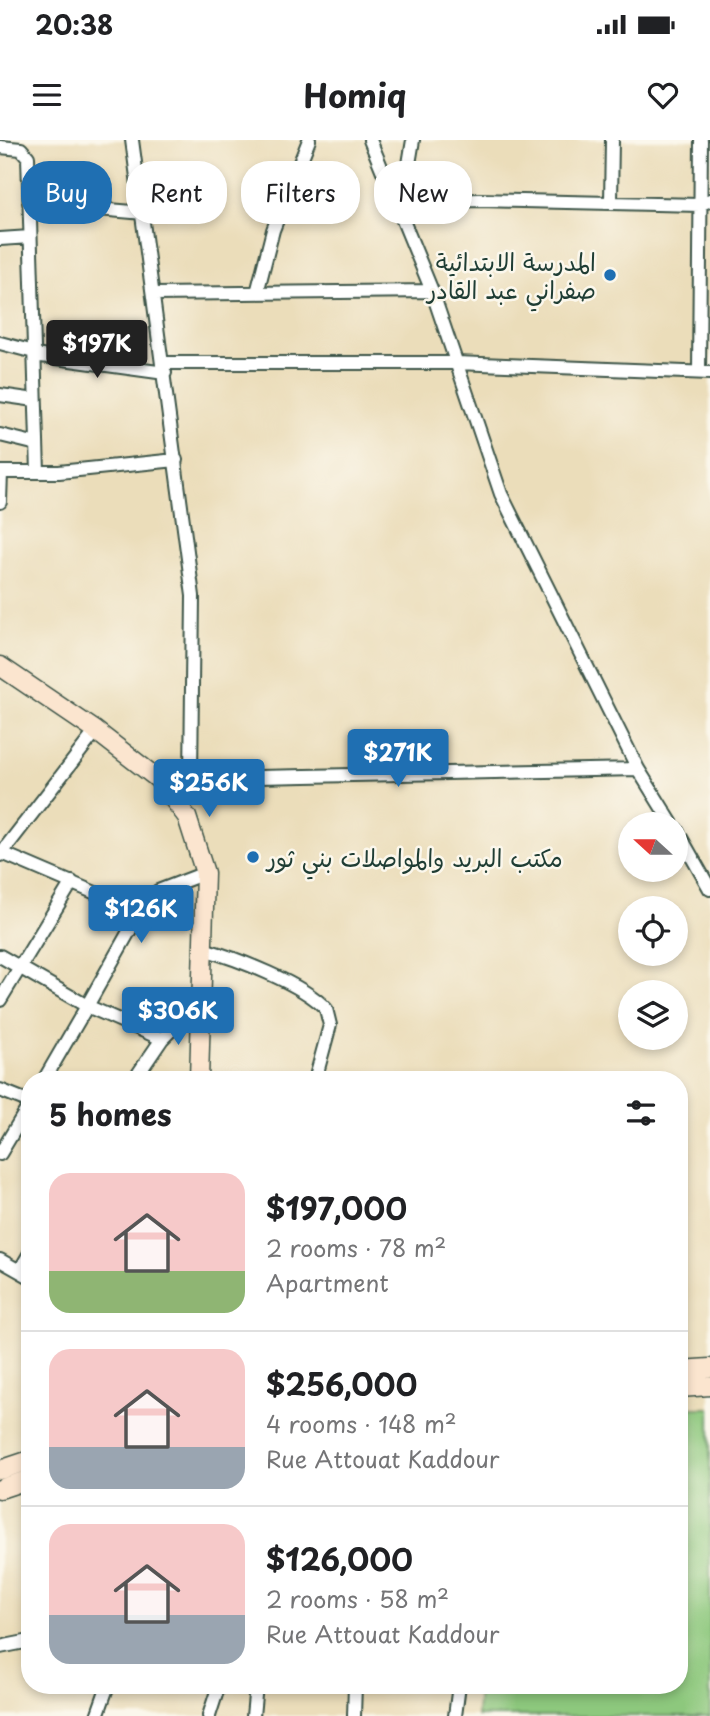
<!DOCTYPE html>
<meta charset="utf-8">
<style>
body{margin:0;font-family:"Playpen Sans","Playpen Sans Arabic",sans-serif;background:#f6f6f6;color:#202124;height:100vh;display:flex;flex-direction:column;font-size:26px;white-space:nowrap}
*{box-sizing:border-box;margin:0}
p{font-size:23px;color:#757577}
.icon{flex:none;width:38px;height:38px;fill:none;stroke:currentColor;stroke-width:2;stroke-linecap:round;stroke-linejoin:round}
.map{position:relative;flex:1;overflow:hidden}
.drawer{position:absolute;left:21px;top:931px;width:667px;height:623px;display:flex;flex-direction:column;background:#fff;border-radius:28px;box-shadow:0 4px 10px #0003}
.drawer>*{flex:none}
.banner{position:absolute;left:21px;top:21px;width:668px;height:63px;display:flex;gap:14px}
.needle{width:46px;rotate:291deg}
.buttons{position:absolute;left:618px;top:672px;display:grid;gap:14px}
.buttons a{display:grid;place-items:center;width:70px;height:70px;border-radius:50%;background:#fff;box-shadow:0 4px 10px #0003;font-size:35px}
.price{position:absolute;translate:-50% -60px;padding:0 16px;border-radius:7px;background:#1f6fb2;color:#fff;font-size:23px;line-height:46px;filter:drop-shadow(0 2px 4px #0008)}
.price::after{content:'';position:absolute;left:50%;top:42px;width:21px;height:16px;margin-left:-10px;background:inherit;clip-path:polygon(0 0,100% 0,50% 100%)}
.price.current{background:#222;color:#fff}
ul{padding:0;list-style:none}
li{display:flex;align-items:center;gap:21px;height:175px;padding:0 28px}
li+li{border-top:2px solid #e0e0e0}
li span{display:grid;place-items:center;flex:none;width:196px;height:140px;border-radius:21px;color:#555}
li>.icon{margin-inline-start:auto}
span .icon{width:84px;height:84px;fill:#fffc;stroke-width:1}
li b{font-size:30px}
h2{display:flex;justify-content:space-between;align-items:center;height:84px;padding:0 28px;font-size:30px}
.pill{padding:0 24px;border-radius:28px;background:#fff;box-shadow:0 4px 10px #0003;font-size:24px;line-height:63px}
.pill.current{background:#1f6fb2;color:#fff}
.status{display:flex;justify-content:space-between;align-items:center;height:49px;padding:0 35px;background:#fff;direction:ltr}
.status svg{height:19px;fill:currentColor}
header{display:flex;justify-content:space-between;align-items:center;height:91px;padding:0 28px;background:#fff;font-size:32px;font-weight:700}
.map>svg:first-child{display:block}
.green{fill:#8dc87d;stroke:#568258;stroke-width:2}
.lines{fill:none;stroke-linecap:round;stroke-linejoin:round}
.street-casing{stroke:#3e5548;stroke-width:16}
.secondary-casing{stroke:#3e5548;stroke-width:21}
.street{stroke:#fff;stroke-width:12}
.secondary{stroke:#fbe5cf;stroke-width:18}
.poi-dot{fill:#1f6fb2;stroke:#fbf7ec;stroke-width:2.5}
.labels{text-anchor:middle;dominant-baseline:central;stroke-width:5;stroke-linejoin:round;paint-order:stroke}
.poi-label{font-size:24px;fill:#1f3d34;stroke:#fbf7ec;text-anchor:end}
</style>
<div class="status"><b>20:38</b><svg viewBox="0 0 49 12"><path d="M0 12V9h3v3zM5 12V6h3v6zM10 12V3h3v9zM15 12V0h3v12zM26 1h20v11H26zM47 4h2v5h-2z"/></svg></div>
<header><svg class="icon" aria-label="menu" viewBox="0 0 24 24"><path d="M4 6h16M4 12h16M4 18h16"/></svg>Homiq<svg class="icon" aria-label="heart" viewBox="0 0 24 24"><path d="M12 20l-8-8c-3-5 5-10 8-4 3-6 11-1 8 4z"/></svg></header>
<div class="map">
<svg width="710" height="1576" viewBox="0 0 710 1576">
<rect width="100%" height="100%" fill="#fbf7ec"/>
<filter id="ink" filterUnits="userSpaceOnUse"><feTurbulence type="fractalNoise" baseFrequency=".0143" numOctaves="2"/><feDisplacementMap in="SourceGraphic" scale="14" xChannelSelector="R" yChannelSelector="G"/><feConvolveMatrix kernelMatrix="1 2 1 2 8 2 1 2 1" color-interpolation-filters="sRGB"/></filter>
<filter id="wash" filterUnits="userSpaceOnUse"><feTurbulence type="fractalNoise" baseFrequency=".00686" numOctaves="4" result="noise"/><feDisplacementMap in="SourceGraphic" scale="28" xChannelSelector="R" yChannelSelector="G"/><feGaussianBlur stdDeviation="1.57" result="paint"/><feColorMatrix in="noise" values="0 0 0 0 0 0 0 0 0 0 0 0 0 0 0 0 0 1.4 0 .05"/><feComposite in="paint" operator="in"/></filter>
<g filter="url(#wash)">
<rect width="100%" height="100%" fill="#ebddba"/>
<!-- green -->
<path class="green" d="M679,1268h31v308h-233l2,-31h200z"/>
</g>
<g filter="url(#ink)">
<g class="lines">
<!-- street casing -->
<g class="street-casing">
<path id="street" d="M132,0l61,456 -2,182
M370,0l62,151 69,203 137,275 34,55
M413,0l-7,42 2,25 17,-5 54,-2 221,5 10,-5
M0,7l21,2 7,8 10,315
M611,62l1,-62
M29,63l115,10
M0,99l30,-2
M257,153l16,-63 36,-90
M154,154l278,-3
M0,203l34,9
M34,215l131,18
M163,223h294l253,10
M699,232l2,-232
M0,255l35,5
M0,295l37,9
M0,332h59l117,-12
M0,362l1,-30
M158,639l480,-10
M676,689l34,60
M0,715l96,-124
M140,772l18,-21 47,-18
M203,809c32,9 101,35 123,60l4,16 -15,55
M0,816l87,50 53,-94 -138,-59
M0,860l72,-118
M44,940l43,-74 75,33
M134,940l28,-41 40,-40
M0,950l30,12
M0,1014l30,-50
M0,1120l30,17
M20,1130l10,-17
M0,1507l30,-6
M97,1576l11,-31
M209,1576l10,-31
M253,1576l3,-31
M354,1576l1,-31
M455,1576l4,-31"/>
</g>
<!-- secondary casing -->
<g class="secondary-casing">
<path id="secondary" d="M0,526l96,65 62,48 29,38 18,56 -6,207
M679,1230l31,-2
M679,1248l31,-2
M0,1330l30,-10
M0,1349l30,-10"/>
</g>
<!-- street -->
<use href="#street" class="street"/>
<!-- secondary -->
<use href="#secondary" class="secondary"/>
</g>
</g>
<!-- markers -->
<g class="poi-dot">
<circle cx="610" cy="135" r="7"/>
<circle cx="253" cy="717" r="7"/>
</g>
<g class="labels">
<!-- poi labels -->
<g class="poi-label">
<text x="596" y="121">المدرسة الابتدائية<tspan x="596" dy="28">صفراني عبد القادر</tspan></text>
<text x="267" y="717" text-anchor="start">مكتب البريد والمواصلات بني ثور</text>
</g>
</g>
</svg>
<div class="buttons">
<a><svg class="needle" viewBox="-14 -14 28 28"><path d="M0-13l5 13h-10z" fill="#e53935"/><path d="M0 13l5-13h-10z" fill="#757577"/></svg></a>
<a><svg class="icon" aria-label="locate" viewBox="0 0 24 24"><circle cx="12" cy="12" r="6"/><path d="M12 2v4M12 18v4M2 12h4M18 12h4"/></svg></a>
<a><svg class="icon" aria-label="layers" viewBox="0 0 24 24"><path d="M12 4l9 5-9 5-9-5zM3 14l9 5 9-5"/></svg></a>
</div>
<b class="price current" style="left:97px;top:240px">$197K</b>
<b class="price" style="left:398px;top:649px">$271K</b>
<b class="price" style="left:209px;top:679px">$256K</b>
<b class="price" style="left:141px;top:805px">$126K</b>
<b class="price" style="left:178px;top:907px">$306K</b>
<div class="banner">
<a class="pill current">Buy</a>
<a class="pill">Rent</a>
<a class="pill">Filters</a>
<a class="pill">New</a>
</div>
<section class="drawer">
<h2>5 homes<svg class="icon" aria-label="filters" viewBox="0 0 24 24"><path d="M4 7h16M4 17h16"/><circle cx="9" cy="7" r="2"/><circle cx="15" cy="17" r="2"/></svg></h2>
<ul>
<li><span style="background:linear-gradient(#f6c9c9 70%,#8fb573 0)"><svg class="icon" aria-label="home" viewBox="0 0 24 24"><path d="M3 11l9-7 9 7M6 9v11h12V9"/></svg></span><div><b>$197,000</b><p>2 rooms · 78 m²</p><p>Apartment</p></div></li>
<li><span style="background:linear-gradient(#f6c9c9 70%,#9aa5b1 0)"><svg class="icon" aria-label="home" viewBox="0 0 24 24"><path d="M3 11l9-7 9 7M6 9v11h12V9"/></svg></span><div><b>$256,000</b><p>4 rooms · 148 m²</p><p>Rue Attouat Kaddour</p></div></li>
<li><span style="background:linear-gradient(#f6c9c9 65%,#9aa5b1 0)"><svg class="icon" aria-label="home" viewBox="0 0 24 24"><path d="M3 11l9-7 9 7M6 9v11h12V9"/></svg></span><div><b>$126,000</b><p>2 rooms · 58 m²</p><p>Rue Attouat Kaddour</p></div></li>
</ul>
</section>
</div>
